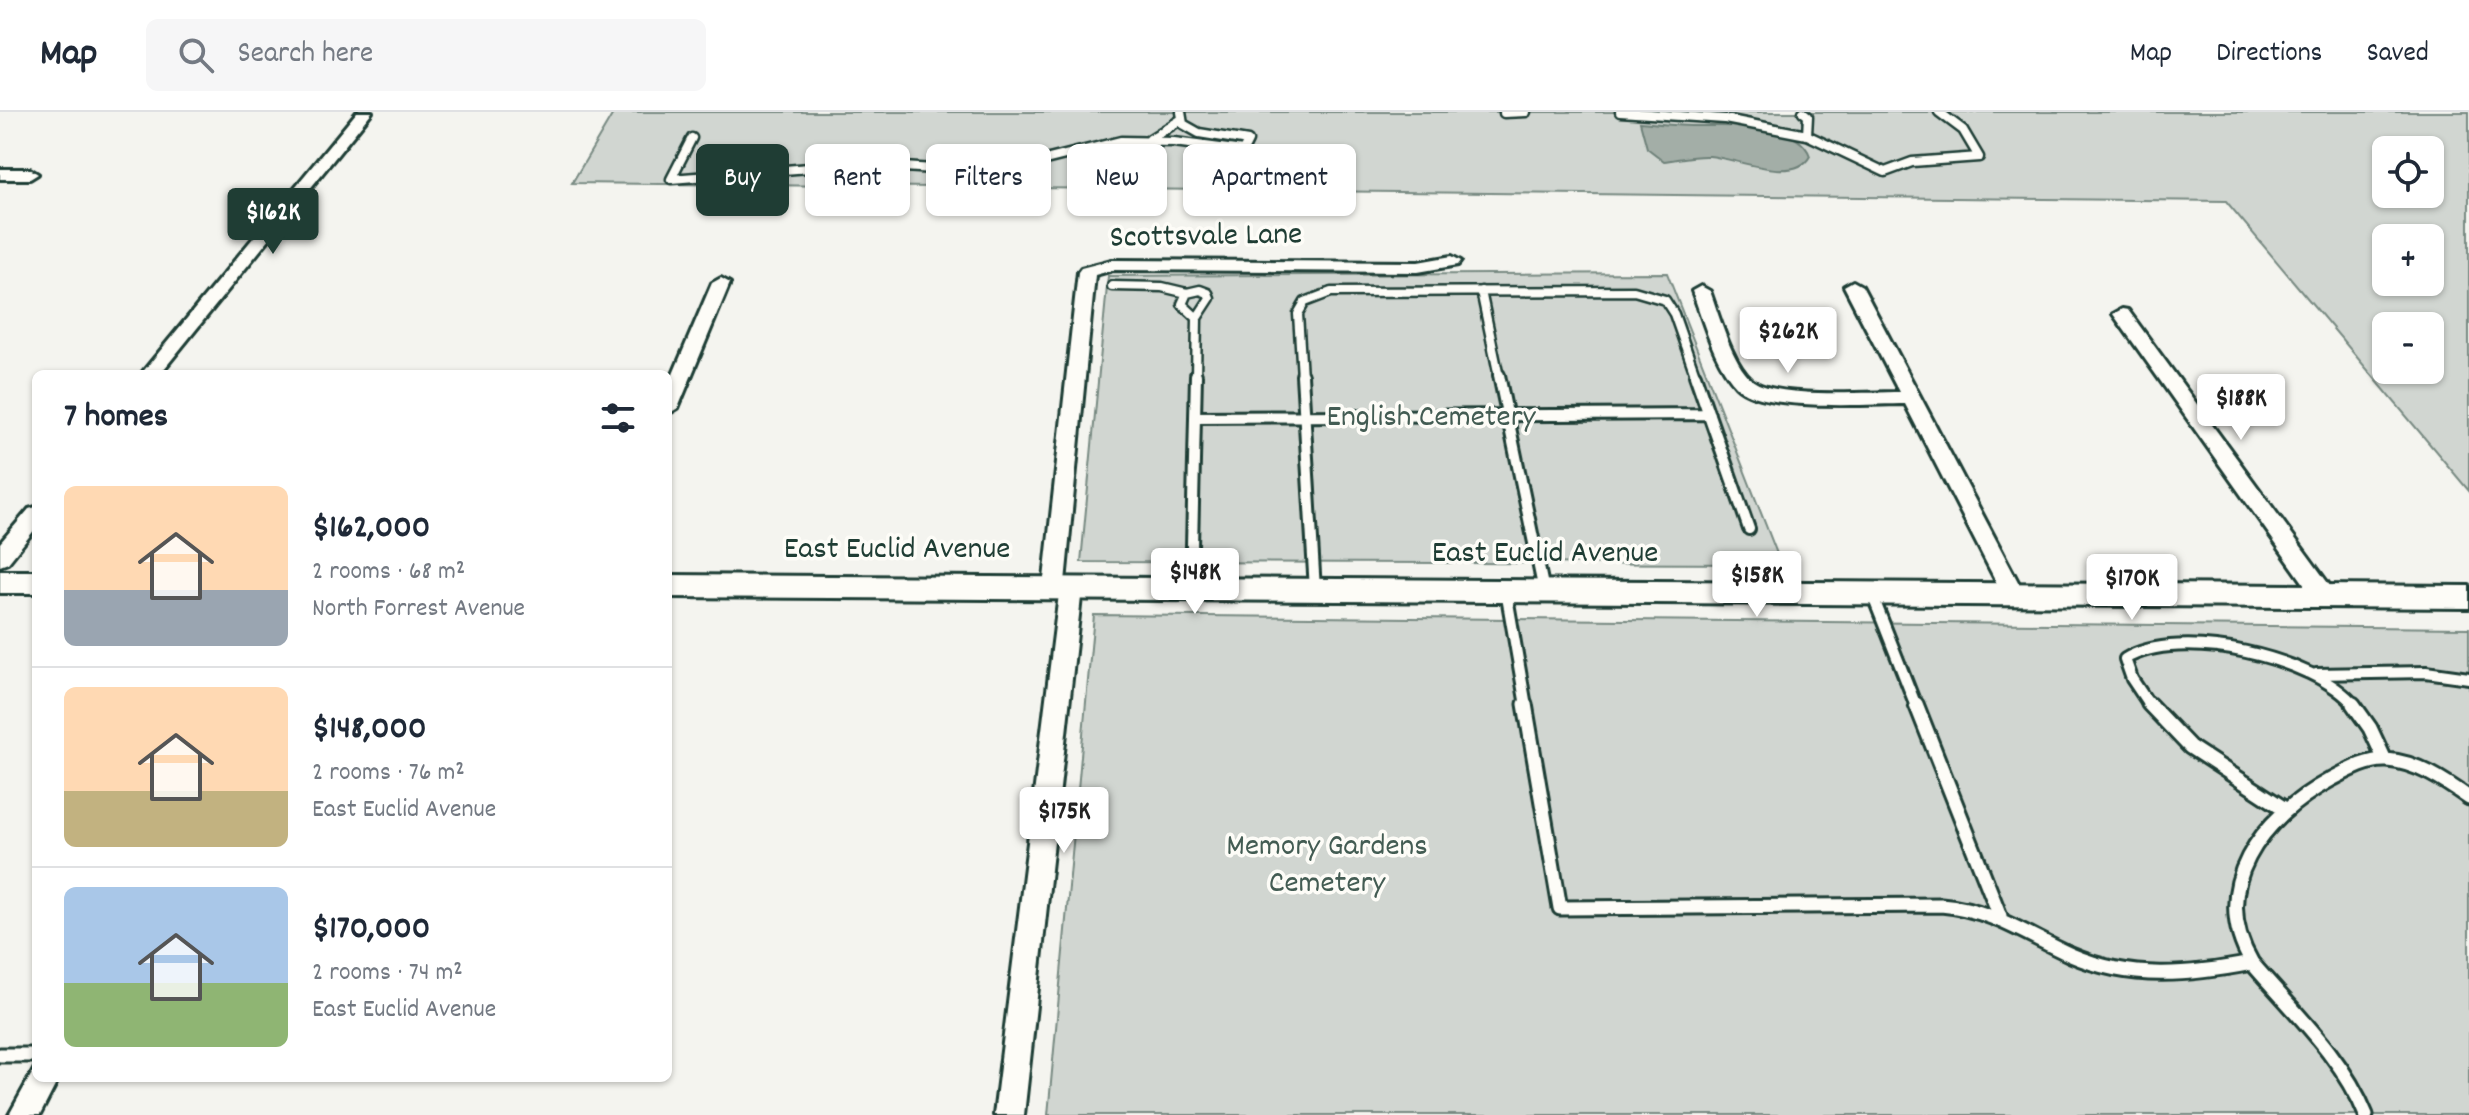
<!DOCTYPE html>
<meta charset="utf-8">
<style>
body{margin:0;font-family:Dekko,sans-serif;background:#f6f6f7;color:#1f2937;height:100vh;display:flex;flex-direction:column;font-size:30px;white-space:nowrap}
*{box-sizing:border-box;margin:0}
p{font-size:26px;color:#747a83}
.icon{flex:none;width:44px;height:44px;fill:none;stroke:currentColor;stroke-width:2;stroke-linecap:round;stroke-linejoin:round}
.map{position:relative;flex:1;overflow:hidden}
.side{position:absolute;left:32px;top:258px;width:640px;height:712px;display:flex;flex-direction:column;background:#fff;border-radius:12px;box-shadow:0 2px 6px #0004}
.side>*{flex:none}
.hud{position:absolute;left:696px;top:32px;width:760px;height:72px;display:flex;gap:16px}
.buttons{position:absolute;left:2372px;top:24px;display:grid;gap:16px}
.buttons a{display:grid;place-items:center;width:72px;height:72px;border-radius:12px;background:#fff;box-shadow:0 2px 6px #0004;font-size:40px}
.price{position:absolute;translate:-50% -68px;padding:0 18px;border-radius:8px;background:#fff;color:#222;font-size:26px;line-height:52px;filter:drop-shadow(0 2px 4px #0008)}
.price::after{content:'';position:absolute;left:50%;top:48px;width:24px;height:18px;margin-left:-12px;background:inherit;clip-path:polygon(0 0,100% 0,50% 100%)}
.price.current{background:#1f3d34;color:#fff}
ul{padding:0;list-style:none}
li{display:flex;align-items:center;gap:24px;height:200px;padding:0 32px}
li+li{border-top:2px solid #e0e1e3}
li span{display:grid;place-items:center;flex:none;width:224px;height:160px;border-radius:12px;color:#555}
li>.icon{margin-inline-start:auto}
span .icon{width:96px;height:96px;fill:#fffc;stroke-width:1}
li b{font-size:34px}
h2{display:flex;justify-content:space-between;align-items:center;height:96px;padding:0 32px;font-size:34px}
.chip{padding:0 28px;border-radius:12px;background:#fff;box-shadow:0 2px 6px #0004;font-size:28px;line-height:72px}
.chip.current{background:#1f3d34;color:#fff}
header{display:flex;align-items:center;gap:48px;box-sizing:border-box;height:112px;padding:0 40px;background:#fff;border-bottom:2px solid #e0e1e3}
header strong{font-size:38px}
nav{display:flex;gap:44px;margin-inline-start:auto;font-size:28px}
.search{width:560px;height:72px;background:#f6f6f7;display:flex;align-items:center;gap:20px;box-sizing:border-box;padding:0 28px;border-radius:12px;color:#747a83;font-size:30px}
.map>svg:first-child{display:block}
.green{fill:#d1d6d1;stroke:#788a82;stroke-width:2;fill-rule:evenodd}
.water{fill:#a3aea7;stroke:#6e8179;stroke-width:2}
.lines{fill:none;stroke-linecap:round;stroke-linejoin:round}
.lane-far2-casing{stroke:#1f3d34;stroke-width:13}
.lane-far1-casing{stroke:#1f3d34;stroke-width:16}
.lane-casing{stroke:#1f3d34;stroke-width:19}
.street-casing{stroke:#1f3d34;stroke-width:6}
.secondary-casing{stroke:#1f3d34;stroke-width:6}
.lane-far2{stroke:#fdfcf7;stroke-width:8}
.lane-far1{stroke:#fdfcf7;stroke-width:10}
.lane{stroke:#fdfcf7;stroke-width:13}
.street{fill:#fdfcf7;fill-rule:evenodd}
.secondary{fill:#fdfcf7;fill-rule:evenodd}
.labels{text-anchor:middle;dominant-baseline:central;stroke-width:7;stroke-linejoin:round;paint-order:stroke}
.street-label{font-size:32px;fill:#1f3d34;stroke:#fdfcf7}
.park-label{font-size:32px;fill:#435c53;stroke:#fdfcf7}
</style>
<header>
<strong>Map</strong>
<div class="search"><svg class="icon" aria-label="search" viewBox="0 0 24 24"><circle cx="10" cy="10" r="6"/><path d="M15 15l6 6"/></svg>Search here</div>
<nav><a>Map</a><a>Directions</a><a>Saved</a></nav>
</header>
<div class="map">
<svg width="2469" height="1003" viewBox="0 0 2469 1003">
<rect width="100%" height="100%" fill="#f4f4ef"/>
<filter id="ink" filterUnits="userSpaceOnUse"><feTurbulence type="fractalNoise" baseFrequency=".0125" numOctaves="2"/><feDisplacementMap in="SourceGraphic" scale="16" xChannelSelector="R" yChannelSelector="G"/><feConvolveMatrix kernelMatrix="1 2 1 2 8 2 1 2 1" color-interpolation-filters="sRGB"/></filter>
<g filter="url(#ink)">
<!-- green -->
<path class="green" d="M614,0h1855v379l-243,-290 -1654,-18zM2386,38h44v44h-44zM2386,126h44v44h-44zM2386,214h44v44h-44z
M1667,161l114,291 -700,-2 27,-286z
M1094,503l1375,13v487h-1421z"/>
<!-- water -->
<path class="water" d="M1640,10c19,2 37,4 56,4 30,1 102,-6 114,30 -15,29 -74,2 -101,0 -14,-1 -30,3 -45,5l-17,-13z"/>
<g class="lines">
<!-- lane-far2 casing -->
<g class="lane-far2-casing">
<path id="lane-far2" d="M1620,0l105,7 82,16 78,37 27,-10 67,-5 -16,-27 -24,-18
M1803,0l5,4 -1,19
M1504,1l22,-1
M692,26l-21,41 188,-15 134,9 128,-32 53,1 69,9 5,-10 -49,-8 -16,-9 -2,-12
M1150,27l32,-20
M1112,174l50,1 25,6
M1200,178l8,3 2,5 -13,20 -15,-14 5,-11z
M1481,179l18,86
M1196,265l1,-59
M1302,265l-4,-63 7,-12 26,-10 303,-1 31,9 9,14 22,63"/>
</g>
<!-- lane-far1 casing -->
<g class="lane-far1-casing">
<path id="lane-far1" d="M1302,263l13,215
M1499,263l45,216
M1695,263l54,154
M1195,305l514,-3
M1191,477l5,-214
M1506,479l20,115
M1872,482l44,112
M2316,562l110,-2 43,6
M2150,594l-18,-27 -7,-20c54,-33 190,-2 230,47"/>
</g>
<!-- lane casing -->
<g class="lane-casing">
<path id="lane" d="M1525,592l35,204 381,-3c50,4 86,30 130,50 60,26 119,20 181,8
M1916,592l84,212
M2149,592l41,43 95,62
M2353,592l17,24 15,32
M0,943h36
M2366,1003c-23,-58 -74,-105 -114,-152 -45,-76 10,-146 78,-183 17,-9 37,-21 57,-20 30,2 58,21 82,38"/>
</g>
<!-- street casing -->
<g class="street-casing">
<path id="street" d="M357,0h15l-212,262h-19z
M0,57h30l8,5 -8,5h-30z
M1452,144l9,5 -3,4 -40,7 -305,-2 -18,5 -30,307h14l3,6 -58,527h-30l65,-521h-13l-3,-6 35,-316 3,-4 31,-8 306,2z
M721,166l9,5 -52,125 -10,6v-28l44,-103z
M1853,169l9,5 163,309 -3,6h-16l-101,-197c-37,0 -144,8 -169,-18 -23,-25 -32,-64 -44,-95l9,-5 9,5c9,24 22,73 42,89 24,19 115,12 147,12l-55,-106z
M2122,197l6,1 205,280 3,6 -3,6h-16l-204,-288z
M36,395v21l-28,35 -8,3v-23l29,-34z
M35,956l1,10h23l-19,37h-31z"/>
</g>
<!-- secondary casing -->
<g class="secondary-casing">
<path id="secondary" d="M0,459h36v22h-36z
M668,463l1801,11v22l-1801,-11z"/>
</g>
<!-- lane-far2 -->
<use href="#lane-far2" class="lane-far2"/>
<!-- lane-far1 -->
<use href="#lane-far1" class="lane-far1"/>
<!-- lane -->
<use href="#lane" class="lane"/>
<!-- street -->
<use href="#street" class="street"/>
<!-- secondary -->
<use href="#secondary" class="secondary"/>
</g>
</g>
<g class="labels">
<!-- street labels -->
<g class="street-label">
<text transform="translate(1206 126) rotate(-1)">Scottsvale Lane</text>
<text x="897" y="439">East Euclid Avenue</text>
<text x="1545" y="443">East Euclid Avenue</text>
</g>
<!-- park labels -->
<g class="park-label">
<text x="1431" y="307">English Cemetery</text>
<text x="1327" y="736">Memory Gardens<tspan x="1327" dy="37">Cemetery</tspan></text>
</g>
</g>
</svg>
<div class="buttons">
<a><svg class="icon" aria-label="locate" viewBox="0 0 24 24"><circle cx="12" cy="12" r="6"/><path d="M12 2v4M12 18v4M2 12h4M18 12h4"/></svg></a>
<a>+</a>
<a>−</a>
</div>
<b class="price current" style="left:273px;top:144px">$162K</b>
<b class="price" style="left:1788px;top:263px">$262K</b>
<b class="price" style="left:2241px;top:330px">$188K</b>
<b class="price" style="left:1195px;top:504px">$148K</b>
<b class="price" style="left:1757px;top:507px">$158K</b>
<b class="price" style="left:2132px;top:510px">$170K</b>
<b class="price" style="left:1064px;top:743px">$175K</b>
<div class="hud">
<a class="chip current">Buy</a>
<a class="chip">Rent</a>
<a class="chip">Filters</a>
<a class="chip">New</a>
<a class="chip">Apartment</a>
</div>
<section class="side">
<h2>7 homes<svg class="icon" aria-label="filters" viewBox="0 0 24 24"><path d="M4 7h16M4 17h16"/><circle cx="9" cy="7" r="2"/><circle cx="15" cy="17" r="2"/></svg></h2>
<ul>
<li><span style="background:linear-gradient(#ffd9b3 65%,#9aa5b1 0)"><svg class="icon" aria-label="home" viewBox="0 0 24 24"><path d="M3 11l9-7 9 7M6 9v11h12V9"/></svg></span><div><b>$162,000</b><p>2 rooms · 68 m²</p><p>North Forrest Avenue</p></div></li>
<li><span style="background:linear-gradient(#ffd9b3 65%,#c2b280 0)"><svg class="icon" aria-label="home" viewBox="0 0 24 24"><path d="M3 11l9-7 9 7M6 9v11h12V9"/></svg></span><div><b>$148,000</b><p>2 rooms · 76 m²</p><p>East Euclid Avenue</p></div></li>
<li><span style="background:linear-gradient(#a9c7e8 60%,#8fb573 0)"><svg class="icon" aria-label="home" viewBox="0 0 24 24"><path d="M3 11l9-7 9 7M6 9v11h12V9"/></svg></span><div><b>$170,000</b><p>2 rooms · 74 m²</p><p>East Euclid Avenue</p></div></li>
</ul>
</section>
</div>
